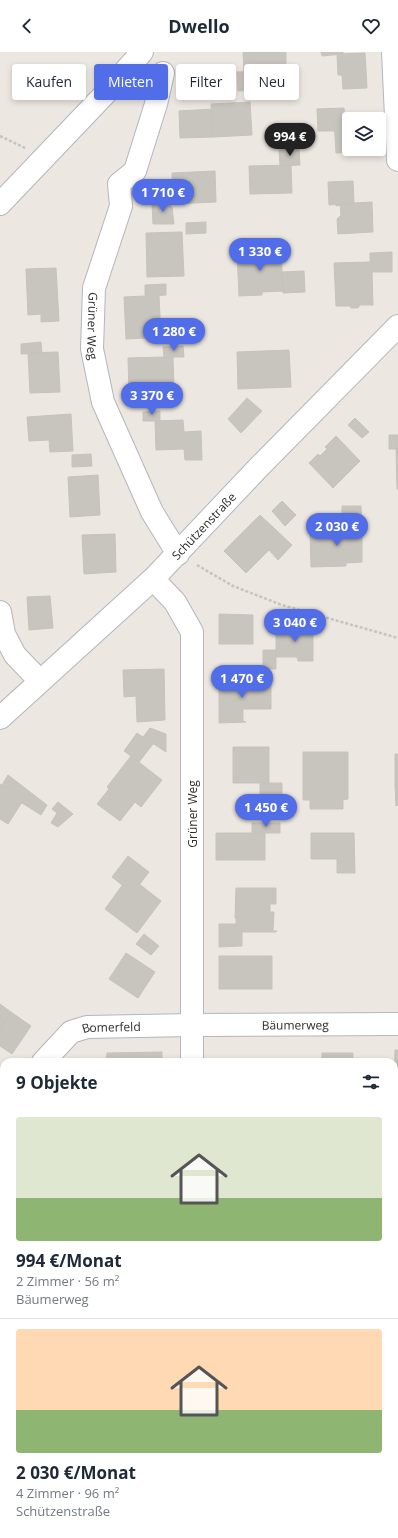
<!DOCTYPE html>
<html lang="de">
<meta charset="utf-8">
<style>
body{margin:0;font-family:"Open Sans",sans-serif;background:#f6f6f7;color:#1f2937;height:100vh;display:flex;flex-direction:column;font-size:15px;white-space:nowrap}
*{box-sizing:border-box;margin:0}
p{font-size:13px;color:#747a83}
.icon{flex:none;width:22px;height:22px;fill:none;stroke:currentColor;stroke-width:2;stroke-linecap:round;stroke-linejoin:round}
.map{position:relative;flex:1;overflow:hidden}
.drawer{position:absolute;left:0px;top:1006px;width:398px;height:480px;display:flex;flex-direction:column;background:#fff;border-radius:12px 12px 0 0;box-shadow:0 2px 6px #0003}
.drawer>*{flex:none}
.guide{position:absolute;left:12px;top:12px;width:374px;height:36px;display:flex;gap:8px}
.controls{position:absolute;left:342px;top:60px;display:grid;gap:8px}
.controls a{display:grid;place-items:center;width:44px;height:44px;border-radius:4px;background:#fff;box-shadow:0 2px 6px #0003;font-size:20px}
.price{position:absolute;translate:-50% -34px;padding:0 9px;border-radius:14px;background:#516de8;color:#fff;font-size:13px;line-height:26px;filter:drop-shadow(0 1px 2px #0008)}
.price::after{content:'';position:absolute;left:50%;top:24px;width:12px;height:9px;margin-left:-6px;background:inherit;clip-path:polygon(0 0,100% 0,50% 100%)}
.price.active{background:#222;color:#fff}
ul{padding:0;list-style:none}
li{display:grid;align-content:center;gap:8px;height:212px;padding:0 16px}
li+li{border-top:1px solid #e0e1e3}
li span{display:grid;place-items:center;height:124px;border-radius:4px;color:#555}
li>.icon{margin-inline-start:auto}
span .icon{width:72px;height:72px;fill:#fffc;stroke-width:1}
li b{font-size:17px}
h2{display:flex;justify-content:space-between;align-items:center;height:48px;padding:0 16px;font-size:17px}
.chip{padding:0 14px;border-radius:4px;background:#fff;box-shadow:0 2px 6px #0003;font-size:14px;line-height:36px}
.chip.active{background:#516de8;color:#fff}
header{display:flex;justify-content:space-between;align-items:center;height:52px;padding:0 16px;background:#fff;font-size:18px;font-weight:700}
.map>svg:first-child{display:block}
.building{fill:#c8c5be;stroke:#c8c3ba}
.lines{fill:none;stroke-linecap:round;stroke-linejoin:round}
.service-casing{stroke:#b4b6be;stroke-width:15}
.minor-casing{stroke:#b4b6be;stroke-width:24}
.secondary-casing{stroke:#b4b6be;stroke-width:24}
.path{stroke:#c4c4c4;stroke-width:2.5;stroke-dasharray:3 2;stroke-linecap:butt}
.service{stroke:#fff;stroke-width:13}
.minor{stroke:#fff;stroke-width:22}
.secondary{stroke:#fff;stroke-width:22}
.labels{text-anchor:middle;dominant-baseline:central;stroke-width:3;stroke-linejoin:round;paint-order:stroke}
.street-label{font-size:12px;fill:#2c2c2c;stroke:#fff}
</style>
<header><svg class="icon" aria-label="back" viewBox="0 0 24 24"><path d="M15 5l-7 7 7 7"/></svg>Dwello<svg class="icon" aria-label="heart" viewBox="0 0 24 24"><path d="M12 20l-8-8c-3-5 5-10 8-4 3-6 11-1 8 4z"/></svg></header>
<div class="map">
<svg width="398" height="1486" viewBox="0 0 398 1486">
<rect width="100%" height="100%" fill="#ece7e0"/>
<!-- building -->
<path class="building" d="M243,0h43v18l-42,2z
M321,0h22v2l-21,2z
M365,1l2,35 -24,1 -1,-14h-4l-1,-21z
M258,19l1,19 -21,1 -1,-19z
M250,50l2,33 -39,2 -2,-33z
M344,56l1,13h-11v10h-16l-1,-22z
M212,57l1,28 -33,1 -1,-27z
M349,68v29h23v2l-36,2 -2,-32z
M299,96l1,17 -20,1 -1,-16z
M291,113l1,28 -42,1 -1,-28z
M215,119l1,31 -43,2 -1,-31z
M353,129l1,22 -25,2 -1,-23z
M170,150l1,5h1l2,17h-21l-1,-21z
M372,150l1,30 -35,2 -1,-15 4,-4 -1,-10 -4,1v-2z
M206,170v11l-20,1v-11z
M182,180l2,44 -37,1 -1,-44z
M281,198l2,41 -21,1v3l-23,1 -2,-44z
M392,200v20h-20l1,33h-13l-2,3h-7l-1,-2h-14l-2,-43 36,-1v-9z
M56,216l3,53 -18,1v-8l-13,1 -2,-46z
M304,219l1,21 -22,1 -1,-21z
M166,232v11l-21,1v-11z
M145,244h14l2,42 -1,-5 -13,1v4l-21,1 -2,-42z
M41,290l1,11 -21,1v-10z
M183,294l1,11h-20l-1,-10z
M289,298l2,37 -53,2 -1,-37z
M58,300l2,40 -30,1 -2,-40z
M164,305h9l1,33 -45,2 -1,-34z
M247,346l15,13 -21,22 -13,-14z
M160,359v10h-17v-9z
M71,362l2,37 -23,1 -1,-12 -20,1 -2,-24z
M355,366l14,14 -7,6 -14,-13z
M183,368l1,12 17,-1 1,29h-17l-1,-11 -28,1 -1,-29z
M389,383h9v14h-9z
M336,384l24,25 -27,27 -24,-25 9,-9 2,2 7,-7 -2,-2z
M396,397h2v40h-1z
M91,402l1,12 -20,1v-12z
M98,423l2,40 -30,2 -2,-40z
M282,449l14,14 -11,11 -13,-15z
M342,454h19l1,21h-20z
M260,463l32,30 -14,15 -9,-10 -23,23 -22,-22z
M342,475h20v35l-16,1v3l-35,1 -1,-34h25v-5z
M115,482l1,38 -32,2 -2,-39z
M50,544l3,32 -24,2 -2,-33z
M219,562l34,1v29h-34z
M276,575h37v34h-15l-1,-4h-21z
M263,598h13v19h-13z
M164,617l1,51 -28,2 -1,-26 -12,1 -1,-27z
M245,617h22v12h-21z
M219,629h52v28h-28v12l3,1 -27,1z
M150,676l16,6v18l-23,-15z
M137,681l16,11 -14,18 -15,-11z
M233,695h36v36h-36z
M303,700h45v47l-5,1v9h-33v-9h-7z
M395,702h3v29l-3,1z
M131,704l31,24 -21,27 -6,-5 -15,19 -23,-17 12,-15 -2,-2z
M8,723l39,30 -6,10 -19,-12 2,-4 -22,-14z
M260,731h22v14h-22z
M398,731v22l-2,1 -1,-22z
M0,732l24,15 -16,25 -8,-5z
M58,750l15,12 -15,13 -7,-4 6,-10 -5,-4z
M252,771h28v10h-28z
M216,781h49v27h-49z
M311,781h43l1,40h-18v-14h-26z
M128,804l21,16 -9,12 -11,-8 -7,9 -10,-8z
M129,824l32,25 -24,32 -32,-24z
M236,836h40v16h-6v8h4l-1,19h4l-1,1h-40v-14h-1z
M219,872h17v8h6v14l-23,1z
M144,882l15,12 -8,9 -15,-11z
M126,901l29,19 -17,26 -29,-19z
M219,904h53v33h-53z
M0,952l11,8 -11,17z
M11,960l20,14 -19,28 -12,-8v-17z
M395,998h3v31h-4z
M162,1000v10h-56l1,-9z
M322,1001h31v9h-31z
M0,1198l4,2 -4,9z
M2,1206l2,1v41l-4,-3v-36z
M0,1269l4,3v51l-4,-3z
M394,1303h4v13h-4z
M398,1322v14h-4v-13z
M394,1336h4v32h-4z
M0,1380l3,2 -2,4 3,1v35l-4,6z
M398,1458v28h-5l1,-27z
M88,1482h30l6,4h-35l-1,-1 -6,1 -1,-1z
M337,1482h30v4h-29z
M367,1482h16l1,4h-17z"/>
<g class="lines">
<!-- service casing -->
<g class="service-casing">
<path id="service" d="M0,1341l4,3"/>
</g>
<!-- minor casing -->
<g class="minor-casing">
<g id="minor">
<path d="M393,0l5,108"/>
<path id="s1" d="M163,21l-7,31 -21,67 -16,13 2,22 -27,82 -2,61 11,53 49,110 26,42"/>
<path d="M153,527l22,23 17,30v430"/>
<path d="M0,560l4,22 11,21 25,26"/>
<path id="s2" d="M0,666l154,-140 103,-109 141,-143"/>
<path id="s3" d="M43,1010l28,-30 16,-5 105,-2 206,-1"/>
<path d="M0,1109l4,-10"/>
<path d="M394,1421l4,-2"/>
<path d="M191,1486v-4"/>
<path d="M279,1486l7,-4"/>
</g>
</g>
<!-- secondary casing -->
<g class="secondary-casing">
<path id="secondary" d="M0,152l103,-108 39,-44"/>
</g>
<!-- path -->
<path class="path" d="M0,84l25,12
M197,513l36,21 49,19 116,33"/>
<!-- service -->
<use href="#service" class="service"/>
<!-- minor -->
<use href="#minor" class="minor"/>
<!-- secondary -->
<use href="#secondary" class="secondary"/>
</g>
<g class="labels">
<!-- street labels -->
<g class="street-label">
<text stroke="none"><textPath href="#s1" startOffset="269">Grüner Weg</textPath></text>
<text stroke="none"><textPath href="#s2" startOffset="280">Schützenstraße</textPath></text>
<text transform="translate(192 762) rotate(-90)">Grüner Weg</text>
<text stroke="none"><textPath href="#s3" startOffset="266">Bäumerweg</textPath></text>
<text stroke="none"><textPath href="#s3" startOffset="82">Bomerfeld</textPath></text>
</g>
</g>
</svg>
<div class="controls">
<a><svg class="icon" aria-label="layers" viewBox="0 0 24 24"><path d="M12 4l9 5-9 5-9-5zM3 14l9 5 9-5"/></svg></a>
</div>
<b class="price active" style="left:290px;top:105px">994 €</b>
<b class="price" style="left:163px;top:161px">1 710 €</b>
<b class="price" style="left:260px;top:220px">1 330 €</b>
<b class="price" style="left:174px;top:300px">1 280 €</b>
<b class="price" style="left:152px;top:364px">3 370 €</b>
<b class="price" style="left:337px;top:495px">2 030 €</b>
<b class="price" style="left:295px;top:591px">3 040 €</b>
<b class="price" style="left:242px;top:647px">1 470 €</b>
<b class="price" style="left:266px;top:776px">1 450 €</b>
<div class="guide">
<a class="chip">Kaufen</a>
<a class="chip active">Mieten</a>
<a class="chip">Filter</a>
<a class="chip">Neu</a>
</div>
<section class="drawer">
<h2>9 Objekte<svg class="icon" aria-label="filters" viewBox="0 0 24 24"><path d="M4 7h16M4 17h16"/><circle cx="9" cy="7" r="2"/><circle cx="15" cy="17" r="2"/></svg></h2>
<ul>
<li><span style="background:linear-gradient(#dfe7d0 65%,#8fb573 0)"><svg class="icon" aria-label="home" viewBox="0 0 24 24"><path d="M3 11l9-7 9 7M6 9v11h12V9"/></svg></span><div><b>994 €/Monat</b><p>2 Zimmer · 56 m²</p><p>Bäumerweg</p></div></li>
<li><span style="background:linear-gradient(#ffd9b3 65%,#8fb573 0)"><svg class="icon" aria-label="home" viewBox="0 0 24 24"><path d="M3 11l9-7 9 7M6 9v11h12V9"/></svg></span><div><b>2 030 €/Monat</b><p>4 Zimmer · 96 m²</p><p>Schützenstraße</p></div></li>
</ul>
</section>
</div>
